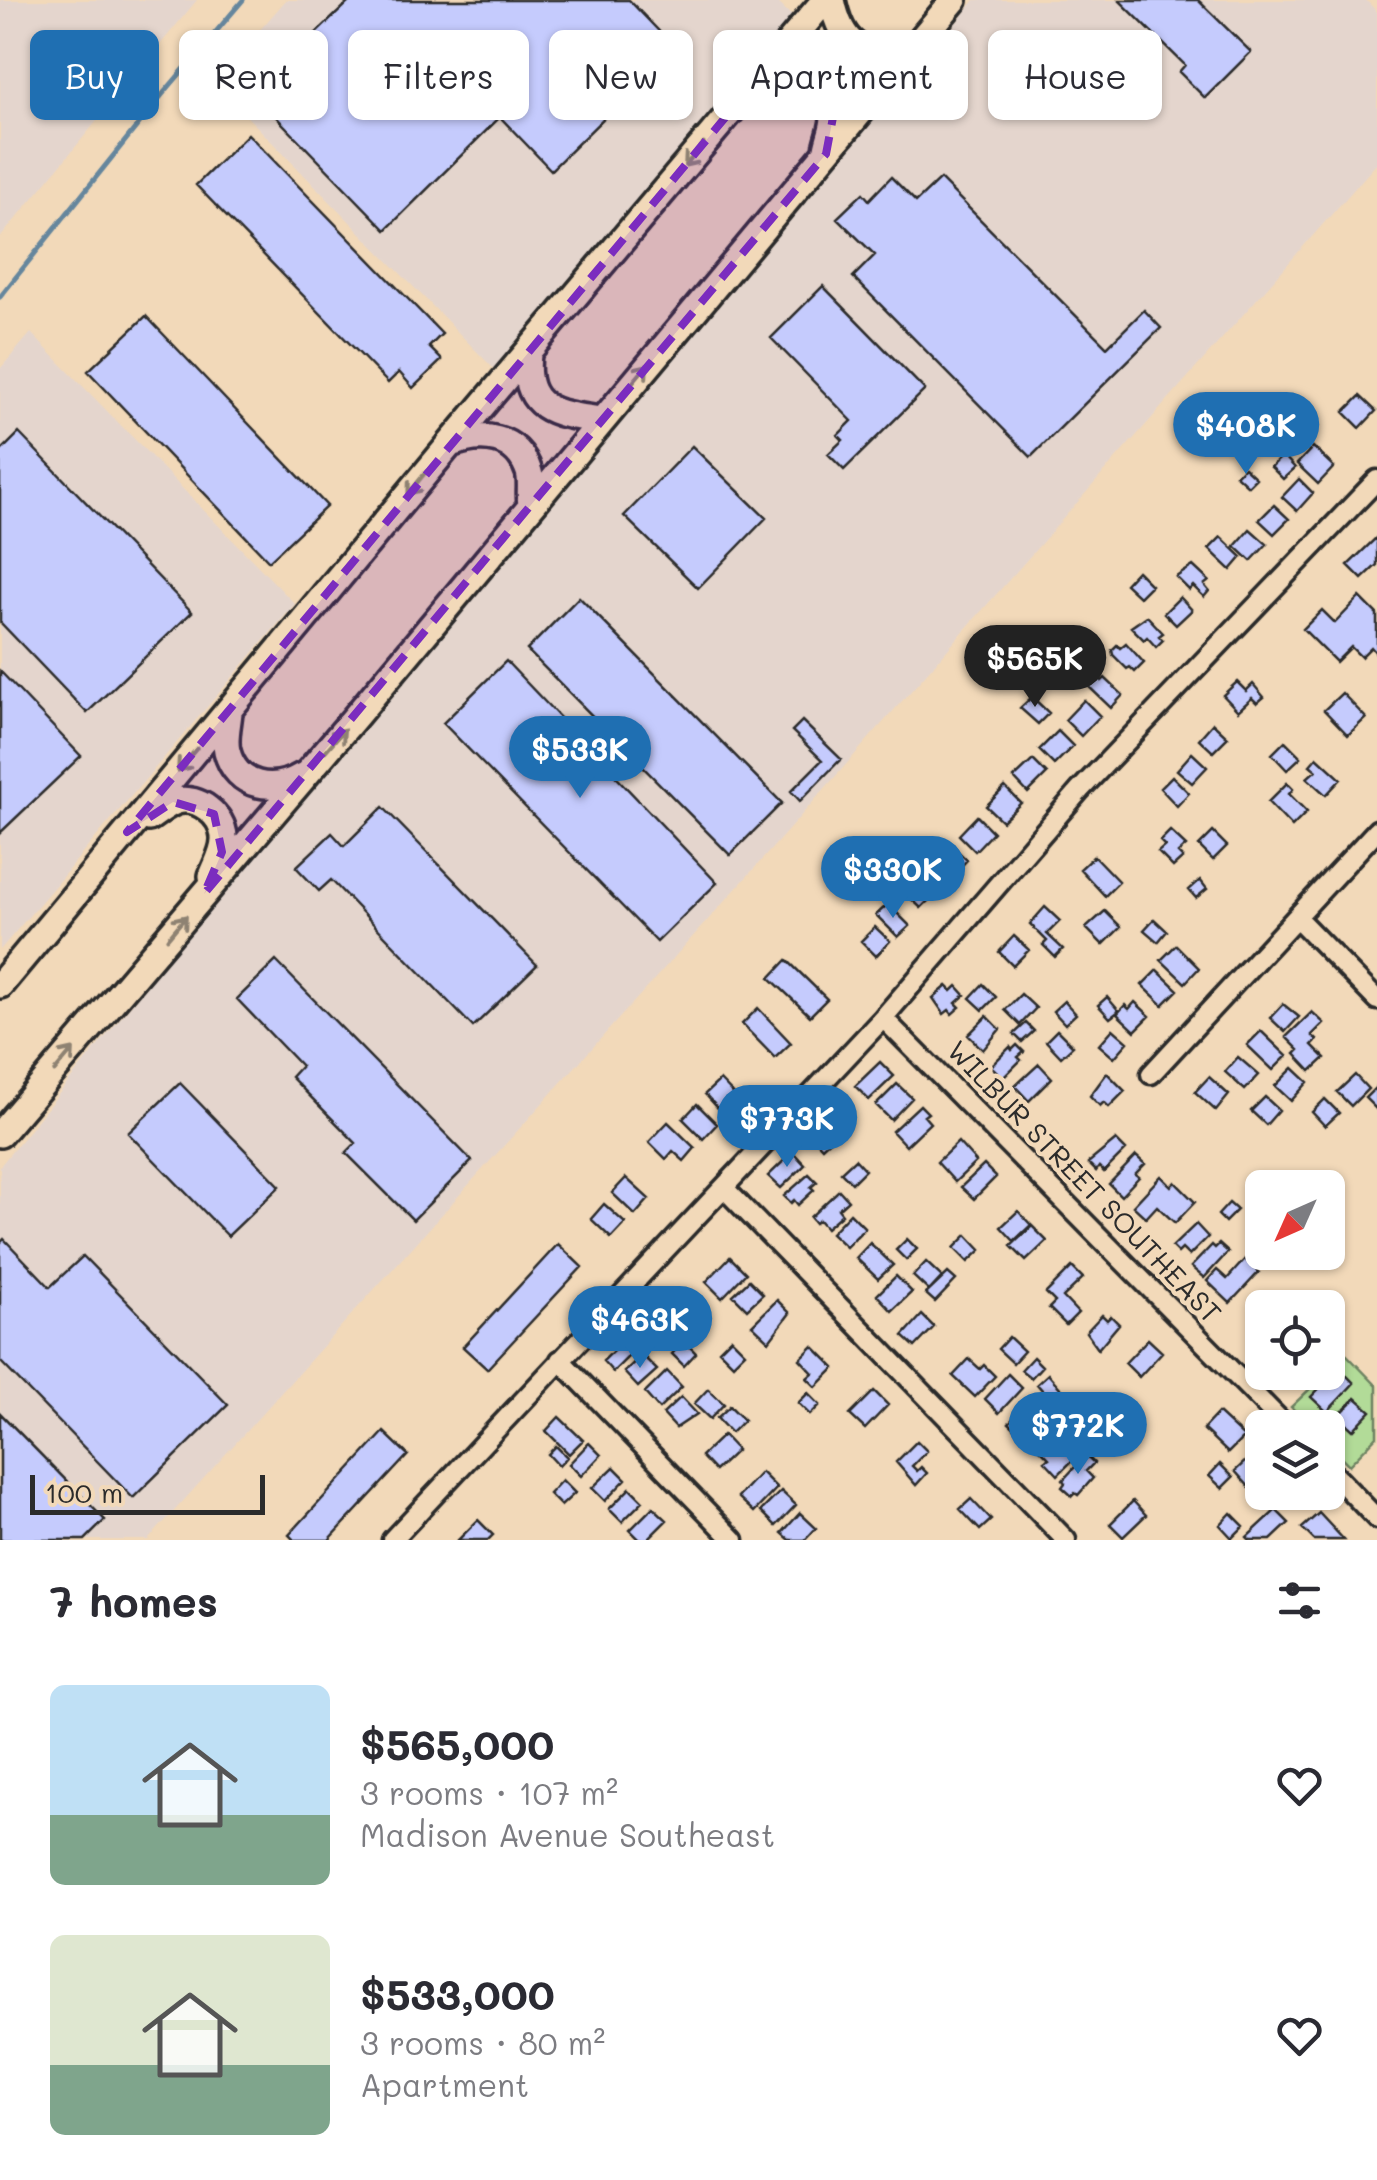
<!DOCTYPE html>
<meta charset="utf-8">
<style>
body{margin:0;font-family:Mali,sans-serif;background:#f7f7f7;color:#2b2b33;height:100vh;display:flex;flex-direction:column;font-size:38px;white-space:nowrap}
*{box-sizing:border-box;margin:0}
p{font-size:32px;color:#7c7c81}
.icon{flex:none;width:55px;height:55px;fill:none;stroke:currentColor;stroke-width:2;stroke-linecap:round;stroke-linejoin:round}
.map{position:relative;height:1540px;overflow:hidden}
.details{display:flex;flex-direction:column;background:#fff;flex:1}
.details>*{flex:none}
.guide{position:absolute;left:30px;top:30px;width:1318px;height:90px;display:flex;gap:20px}
.needle{width:65px;rotate:225deg}
.fabs{position:absolute;left:1245px;top:1170px;display:grid;gap:20px}
.fabs a{display:grid;place-items:center;width:100px;height:100px;border-radius:15px;background:#fff;box-shadow:0 2px 8px #0004;font-size:50px}
.scale{position:absolute;left:30px;bottom:25px;width:235px;box-sizing:border-box;padding-left:10px;border:5px solid #2b2b2b;border-top:0;font-size:28px;line-height:35px;white-space:nowrap;color:#2b2b2b;-webkit-text-stroke:8px #f2d9b9;paint-order:stroke}
.price{position:absolute;translate:-50% -85px;padding:0 22px;border-radius:35px;background:#1f6fb2;color:#fff;font-size:32px;line-height:65px;filter:drop-shadow(0 2px 5px #0008)}
.price::after{content:'';position:absolute;left:50%;top:60px;width:30px;height:22px;margin-left:-15px;background:inherit;clip-path:polygon(0 0,100% 0,50% 100%)}
.price.active{background:#222;color:#fff}
ul{padding:0;list-style:none}
li{display:flex;align-items:center;gap:30px;height:250px;padding:0 50px}
li span{display:grid;place-items:center;flex:none;width:280px;height:200px;border-radius:15px;color:#555}
li>.icon{margin-inline-start:auto}
span .icon{width:120px;height:120px;fill:#fffc;stroke-width:1}
li b{font-size:42px}
h2{display:flex;justify-content:space-between;align-items:center;height:120px;padding:0 50px;font-size:42px}
.pill{padding:0 35px;border-radius:15px;background:#fff;box-shadow:0 2px 8px #0004;font-size:35px;line-height:90px}
.pill.active{background:#1f6fb2;color:#fff}
.map>svg:first-child{display:block}
.built{fill:#e4d5cd}
.green{fill:#b2db98;stroke:#6e8362;stroke-width:2.5}
.lines{fill:none;stroke-linecap:round;stroke-linejoin:round}
.stream{stroke:#65869d;stroke-width:5}
.building{fill:#c5cbfd;stroke:#2b2b2b;stroke-width:2.5}
.street-casing{stroke:#2b2b2b;stroke-width:25}
.secondary-casing{stroke:#2b2b2b;stroke-width:32}
.street{stroke:#f2d9b9;stroke-width:18}
.secondary{stroke:#f2d9b9;stroke-width:25}
.oneway{stroke:#8e8272}
.marked{fill:#7b2cbf;fill-opacity:0.2;stroke:#7b2cbf;stroke-width:8;stroke-dasharray:20 12;stroke-linejoin:round}
.labels{text-anchor:middle;dominant-baseline:central;stroke-width:9;stroke-linejoin:round;paint-order:stroke}
.street-label{font-size:28px;fill:#2b2b2b;stroke:#f2d9b9}
</style>
<div class="map">
<svg width="1377" height="1540" viewBox="0 0 1377 1540">
<rect width="100%" height="100%" fill="#f2d9b9"/>
<filter id="ink" filterUnits="userSpaceOnUse"><feTurbulence type="fractalNoise" baseFrequency=".01" numOctaves="2"/><feDisplacementMap in="SourceGraphic" scale="20" xChannelSelector="R" yChannelSelector="G"/><feConvolveMatrix kernelMatrix="1 2 1 2 8 2 1 2 1" color-interpolation-filters="sRGB"/></filter>
<g filter="url(#ink)">
<!-- built -->
<path class="built" d="M0,0h197l-197,238z
M286,0h489l18,17 -296,355 -283,-289z
M975,0h391l11,12v151l-625,708 -604,669h-148v-374l180,-221z
M31,333l264,271 -295,346v-581z"/>
<!-- green -->
<path class="green" d="M1346,1354l31,32v50l-28,29 -21,-21v-16l-17,-1 -20,-20z"/>
<g class="lines">
<!-- stream -->
<path class="stream" d="M0,297l162,-202 81,-95"/>
</g>
<!-- building -->
<path class="building" d="M351,0h278l46,48 -124,122 -51,-53 -114,113 -133,-137z
M1119,0h79l53,52 -46,46 -26,-26 6,-7z
M248,134l194,200 -13,13 13,13 -29,28 -14,-16 -11,11 -192,-198z
M891,177l25,25 24,-23 167,168 37,-37 17,18 -130,129 -178,-180 22,-22 -38,-37 26,-25 6,7z
M823,286l102,104 -81,80 -16,-16 15,-14 -5,-5 14,-14 -81,-83z
M146,316l181,190 -58,55 -181,-190z
M1360,396l16,15 -16,17 -16,-16z
M19,433l173,179 -105,101 -87,-91v-170z
M692,446l74,72 -68,70 -74,-72z
M1313,447l21,20 -16,17 -21,-20z
M1283,455l12,13 -12,11 -12,-12z
M1244,467l12,11 -8,8 -12,-11z
M1299,479l14,14 -16,18 -15,-14z
M1274,505l15,14 -15,15 -15,-14z
M1250,529l17,15 -16,17 -16,-15z
M1221,537l21,20 -11,13 -22,-21z
M1377,537v28l-15,14 -14,-14z
M1193,566l16,15 -5,4 5,6 -5,6 -11,-11 -4,4 -13,-13z
M1137,571l14,14 -12,12 -14,-13z
M579,597l203,206 -52,52 -203,-205z
M1180,597l12,13 -16,15 -12,-12z
M1360,597l17,17v40l-6,-7 -10,10 -10,-10 -15,15 -33,-33 19,-19 13,13z
M1147,616l16,17 -4,3 4,4 -7,7 -9,-10 -3,3 -13,-13z
M1126,643l18,20 -9,9 -5,-5 -3,2 -14,-14 -1,-5 5,-5 3,3z
M506,661l211,222 -60,59 -214,-219z
M0,671l81,85 -81,77z
M1097,675l5,6 3,-3 18,17 -12,13 -24,-23z
M1237,682l9,9 7,-7 11,13 -7,6 -5,-5 -14,13 -15,-16z
M1342,693l24,25 -18,17 -24,-25z
M1032,697l17,16 -11,11 -18,-16z
M1084,700l16,16 -19,20 -16,-16z
M802,721l39,38 -41,42 -9,-10 31,-31 -30,-29z
M1213,723l15,14 -15,15 -14,-13z
M1058,731l15,15 -19,19 -15,-15z
M1285,741l16,16 -14,13 -15,-16z
M1192,753l15,14 -15,16 -15,-13z
M1317,757l24,22 -15,16 -19,-17 9,-8 -6,-5z
M1033,760l14,14 -19,19 -14,-15z
M1172,776l17,17 -12,13 -17,-18z
M1287,783l6,6 -4,5 18,18 -15,15 -24,-25z
M1005,787l16,16 -19,18 -16,-15z
M383,807l154,158 -64,62 -142,-147 -12,11 -23,-24 36,-34 12,13z
M977,816l16,16 -18,19 -16,-16z
M1170,831l16,15 -8,7 5,5 -10,9 -15,-15 7,-6 -5,-5z
M1213,832l14,14 -14,14 -14,-14z
M951,845l16,15 -19,20 -16,-16z
M1094,856l25,26 -14,14 -25,-27z
M924,874l16,15 -19,19 -16,-15z
M1200,880l7,9 -11,9 -7,-8z
M888,904l22,22 -12,11 -22,-22z
M1045,907l15,14 -13,13 16,15 -8,8 -12,-12 4,-4 -17,-17z
M1105,911l16,16 -18,18 -17,-17z
M1154,919l13,12 -9,11 -14,-12z
M875,927l15,14 -14,15 -15,-15z
M1014,936l15,14 -16,16 -14,-14z
M1176,945l23,23 -14,15 -24,-23z
M787,960l40,39 -17,17 -40,-38z
M276,961l196,200 -59,59 -67,-67 10,-10 -65,-66 10,-11 -64,-67z
M1157,970l21,20 -15,15 -21,-20z
M983,984l13,13 -13,13 -13,-12z
M947,986l5,5 5,-5 8,9 -9,8 4,4 -8,7 -3,-4 -5,4 -11,-16z
M1021,994l15,14 -16,17 -15,-15z
M1107,997l12,14 -9,7 -12,-13z
M1064,1001l12,13 -11,10 -12,-13z
M1135,1002l15,14 -15,15 -18,-17 8,-9 4,4z
M1283,1004l16,13 -14,15 -15,-14z
M758,1008l33,35 -16,15 -33,-34z
M1312,1012l12,11 -12,12 5,5 -5,5 13,13 -14,13 -16,-17 4,-4 -13,-13z
M987,1016l13,13 -17,21 -15,-15z
M1026,1023l8,8 -12,11 -8,-8z
M1113,1029l15,13 -14,16 -15,-13z
M1057,1030l16,16 -12,11 -15,-16z
M1261,1031l26,25 -14,14 -26,-25z
M1017,1045l7,7 -6,5 3,3 -18,18 -12,-12 19,-19 2,3z
M1238,1057l21,18 -14,15 -20,-18z
M880,1062l14,14 -25,24 -14,-14z
M1039,1064l13,14 -23,23 -14,-15z
M1293,1068l15,14 -17,19 -16,-15z
M1107,1073l18,18 -16,16 -5,-5 -4,4 -10,-10z
M1355,1075l13,14 -17,17 -14,-14z
M1209,1077l20,18 -13,16 -21,-19z
M720,1080l22,23 -16,14 -21,-23z
M180,1083l100,103 -52,50 -100,-103z
M897,1084l15,14 -21,22 -15,-15z
M1377,1086v24l-12,-12z
M1265,1097l14,13 -13,15 -15,-14z
M1325,1099l14,14 -14,13 -13,-14z
M697,1104l20,20 -14,15 -20,-20z
M920,1105l8,8 -4,3 6,7 -24,23 -14,-15z
M822,1120l14,14 -14,13 -13,-14z
M668,1122l27,26 -11,13 -11,-10 -7,8 -17,-17z
M1116,1140l10,10 -22,22 -5,-5 -3,4 -8,-8z
M958,1142l18,20 -21,20 -18,-20z
M793,1152l12,13 -24,23 -13,-12z
M1136,1156l9,8 -10,10 4,3 -18,19 -12,-12z
M855,1159l10,11 -13,13 -11,-11z
M984,1165l12,12 -22,22 -13,-12z
M809,1174l8,8 -6,5 3,3 -16,15 -4,-5 -3,3 -7,-7z
M1161,1176l10,10 4,-4 20,20 -20,21 -18,-17 -11,12 -13,-12z
M626,1178l23,21 -14,16 -23,-22z
M839,1190l9,10 -10,9 4,5 -16,14 -7,-8 -4,3 -5,-6z
M1229,1203l8,7 -12,12 -7,-7z
M604,1204l21,19 -14,15 -20,-19z
M1018,1211l13,14 -17,16 -13,-14z
M850,1213l15,15 -19,19 -15,-14z
M1196,1224l12,13 -19,19 -7,-7 -4,4 -6,-6z
M1032,1226l15,15 -21,20 -15,-15z
M1256,1227l6,5v20l-16,-13z
M967,1235l14,15 -13,12 -14,-14z
M4,1239l46,48 33,-31 145,149 -95,93 -133,-137v-118z
M907,1239l10,10 -11,11 -10,-10z
M870,1243l23,22 -15,14 -22,-21z
M558,1244l24,23 -95,102 -24,-22z
M1219,1244l9,8 -24,26 -13,-11 21,-22 3,3z
M730,1257l16,16 -24,25 -16,-16z
M1245,1259l14,13 -29,31 -23,-22 10,-11 10,9z
M926,1262l16,15 -13,14 -16,-15z
M1072,1267l11,11 -20,19 15,16 -12,12 -17,-17 6,-6 -9,-9z
M948,1273l8,7 -21,22 -9,-8z
M896,1276l16,16 -20,19 -15,-16z
M749,1280l14,14 -16,15 -14,-14z
M1277,1296l13,12h-23z
M777,1300l13,13 -21,28 -17,-16z
M1262,1313v24l-12,-11z
M922,1315l12,12 -19,20 -12,-11z
M1102,1315l5,5 4,-4 8,8 -21,25 -12,-17z
M1009,1337l15,14 -11,12 -15,-14z
M731,1338l14,14 -12,12 -14,-14z
M1148,1339l14,13 -23,25 -14,-14z
M624,1340l11,10 -22,22 -10,-11z
M684,1341l12,12 -12,13 -12,-12z
M813,1346l22,22 -19,19 -9,-9 6,-5 -13,-14z
M642,1355l15,15 -19,17 -14,-15z
M1033,1357l9,9 -11,12 -10,-8z
M969,1359l11,10 4,-4 11,11 -20,21 -22,-21z
M1339,1368l15,15 -27,29 -16,-15z
M667,1371l15,16 -23,22 -14,-16z
M1008,1374l14,14 -23,25 -14,-14z
M1048,1374l13,15 -11,10 -13,-15z
M708,1389l16,15 -14,15 -16,-15z
M874,1391l14,14 -23,24 -15,-14z
M808,1393l12,12 -10,10 -12,-12z
M681,1397l16,17 -21,14 -13,-14z
M1356,1398l15,13 -18,19 -15,-14z
M1029,1401l12,11 -4,4 3,3 -16,18 -15,-14z
M730,1406l14,14 -13,13 -14,-15z
M0,1413l105,107 -20,20h-85z
M1218,1413l26,24 -16,16 -25,-24z
M559,1417l24,23 -14,14 -23,-23z
M1067,1431l11,11 -3,3 4,3 -6,6 3,3 -18,18 -13,-14 4,-3 -9,-9 9,-9 5,5z
M384,1432l24,23 -79,85h-35l-5,-5z
M723,1435l14,15 -22,21 -14,-15z
M917,1441l10,10 -15,15 5,5 4,-4 6,6 -11,12 -20,-23z
M589,1443l12,12 -20,21 -12,-12z
M556,1446l11,11 -8,9 -11,-12z
M1086,1455l8,8 -8,8 7,7 -15,17 -3,-2 -3,3 -10,-9 3,-4 -2,-3z
M1251,1456l11,12v11l-11,10 -16,-18z
M1220,1464l13,13 -11,11 -13,-12z
M614,1467l12,12 -21,22 -13,-13z
M761,1472l16,16 -23,24 -16,-15z
M562,1480l13,13 -14,13 -12,-12z
M630,1488l13,13 -21,21 -13,-13z
M781,1491l15,14 -20,21 -15,-15z
M971,1499l20,21 -11,10 -20,-21z
M1133,1501l13,14 -23,22 -13,-13z
M653,1507l14,13 -20,20h-7l-10,-10z
M1276,1510l13,13 -18,17h-21l-3,-3z
M800,1513l16,15 -11,12h-15l-8,-7z
M1231,1513l13,13 -12,12 -12,-13z
M1319,1513l25,27h-30l-12,-12z
M478,1520l15,15 -5,5h-30z"/>
<g class="lines">
<!-- street casing -->
<g class="street-casing">
<path id="street" d="M1297,918l80,82
M883,1018l405,410
M1151,1074l226,-244
M724,1188l342,352
M560,1360l174,180
M1328,1468l49,51
M392,1540l491,-522 197,-228 297,-310"/>
</g>
<!-- secondary casing -->
<g class="secondary-casing">
<path id="secondary" d="M832,0c10,49 29,54 75,56
M757,89c8,-6 17,-15 28,-17 24,-5 48,22 49,45 0,11 -5,21 -7,32
M528,354c-6,57 28,60 73,66
M450,444c32,-12 67,-9 79,28 3,10 0,22 2,32
M229,712c-1,12 -5,27 -2,39 9,37 47,42 75,25
M149,818c9,-6 18,-14 28,-17 21,-5 46,14 47,36 1,13 -7,26 -12,39
M0,985l450,-541 375,-444
M0,1134l356,-418 598,-716"/>
</g>
<!-- street -->
<use href="#street" class="street"/>
<!-- secondary -->
<use href="#secondary" class="secondary"/>
</g>
<!-- one-way arrows -->
<defs><path id="oneway-shaft" d="M-6 0H5M1.5-3L5.5 0L1.5 3" fill="none" stroke-width="1.6" stroke-linecap="round" stroke-linejoin="round" transform="scale(2.5)"/></defs>
<g class="oneway">
<use href="#oneway-shaft" transform="translate(694 155) rotate(130)"/>
<use href="#oneway-shaft" transform="translate(638 376) rotate(-50)"/>
<use href="#oneway-shaft" transform="translate(417 483) rotate(129)"/>
<use href="#oneway-shaft" transform="translate(335 740) rotate(-49)"/>
<use href="#oneway-shaft" transform="translate(187 760) rotate(130)"/>
<use href="#oneway-shaft" transform="translate(177 927) rotate(-50)"/>
<use href="#oneway-shaft" transform="translate(64 1060) rotate(-50)"/>
</g>
</g>
<!-- marked area -->
<path class="marked" d="M781,73l38,12 15,27 -8,42 -622,740 18,-42 -8,-38 -41,-12 -46,30 612,-731z"/>
<g class="labels">
<!-- street labels -->
<g class="street-label">
<text transform="translate(1085 1181) rotate(46)">WILBUR STREET SOUTHEAST</text>
</g>
</g>
</svg>
<div class="fabs">
<a><svg class="needle" viewBox="-14 -14 28 28"><path d="M0-13l5 13h-10z" fill="#e53935"/><path d="M0 13l5-13h-10z" fill="#7c7c81"/></svg></a>
<a><svg class="icon" aria-label="locate" viewBox="0 0 24 24"><circle cx="12" cy="12" r="6"/><path d="M12 2v4M12 18v4M2 12h4M18 12h4"/></svg></a>
<a><svg class="icon" aria-label="layers" viewBox="0 0 24 24"><path d="M12 4l9 5-9 5-9-5zM3 14l9 5 9-5"/></svg></a>
</div>
<div class="scale">100 m</div>
<b class="price" style="left:1246px;top:477px">$408K</b>
<b class="price active" style="left:1035px;top:710px">$565K</b>
<b class="price" style="left:580px;top:801px">$533K</b>
<b class="price" style="left:893px;top:921px">$330K</b>
<b class="price" style="left:787px;top:1170px">$773K</b>
<b class="price" style="left:640px;top:1371px">$463K</b>
<b class="price" style="left:1078px;top:1477px">$772K</b>
<div class="guide">
<a class="pill active">Buy</a>
<a class="pill">Rent</a>
<a class="pill">Filters</a>
<a class="pill">New</a>
<a class="pill">Apartment</a>
<a class="pill">House</a>
</div>
</div>
<section class="details">
<h2>7 homes<svg class="icon" aria-label="filters" viewBox="0 0 24 24"><path d="M4 7h16M4 17h16"/><circle cx="9" cy="7" r="2"/><circle cx="15" cy="17" r="2"/></svg></h2>
<ul>
<li><span style="background:linear-gradient(#bfe0f5 65%,#7fa58c 0)"><svg class="icon" aria-label="home" viewBox="0 0 24 24"><path d="M3 11l9-7 9 7M6 9v11h12V9"/></svg></span><div><b>$565,000</b><p>3 rooms · 107 m²</p><p>Madison Avenue Southeast</p></div><svg class="icon" aria-label="heart" viewBox="0 0 24 24"><path d="M12 20l-8-8c-3-5 5-10 8-4 3-6 11-1 8 4z"/></svg></li>
<li><span style="background:linear-gradient(#dfe7d0 65%,#7fa58c 0)"><svg class="icon" aria-label="home" viewBox="0 0 24 24"><path d="M3 11l9-7 9 7M6 9v11h12V9"/></svg></span><div><b>$533,000</b><p>3 rooms · 80 m²</p><p>Apartment</p></div><svg class="icon" aria-label="heart" viewBox="0 0 24 24"><path d="M12 20l-8-8c-3-5 5-10 8-4 3-6 11-1 8 4z"/></svg></li>
</ul>
</section>
